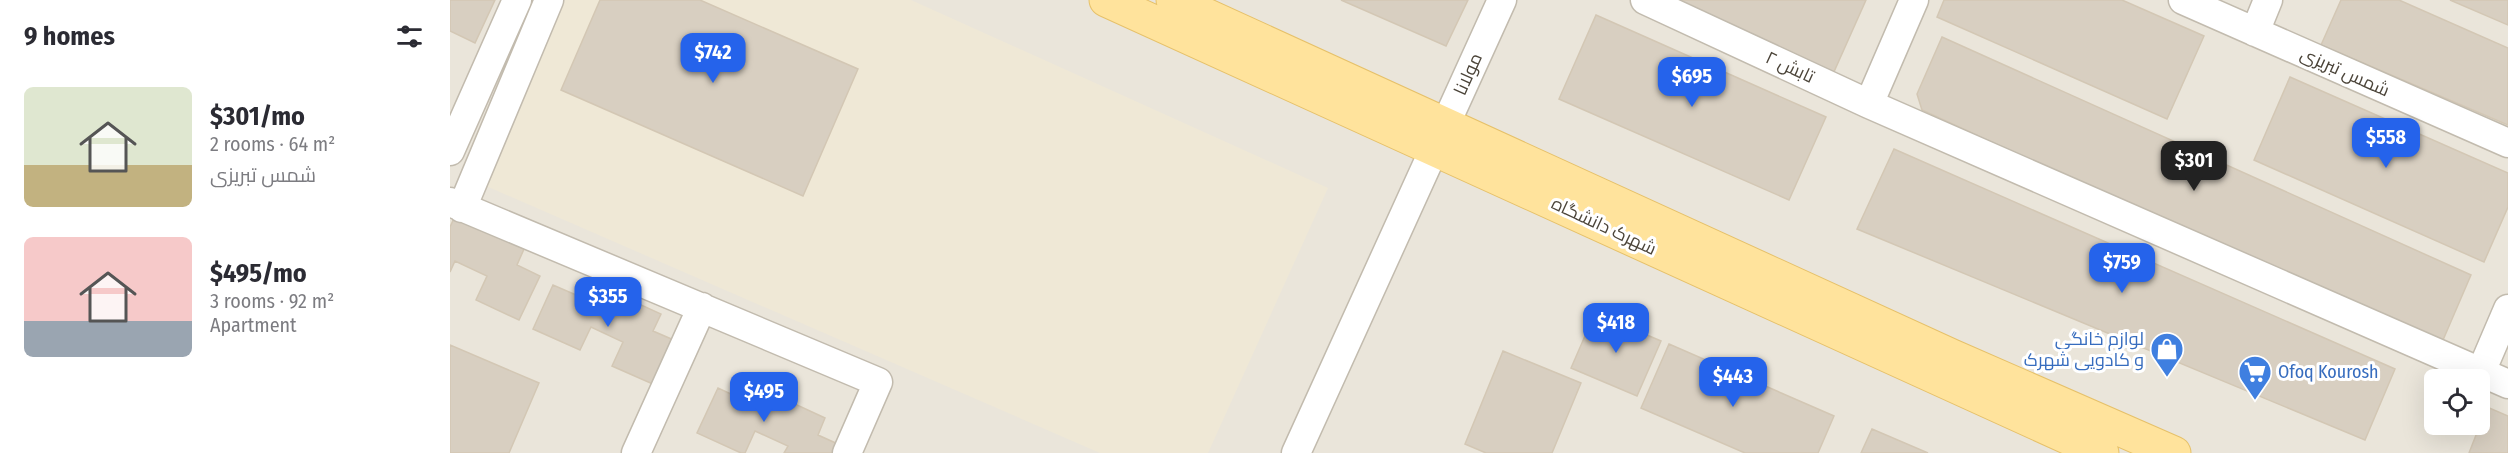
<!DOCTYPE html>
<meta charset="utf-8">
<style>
body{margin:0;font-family:"Fira Sans Condensed",Cairo,sans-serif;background:#f7f7f7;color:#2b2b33;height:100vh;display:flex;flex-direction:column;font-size:22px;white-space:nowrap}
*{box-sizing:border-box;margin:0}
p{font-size:20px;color:#7c7c81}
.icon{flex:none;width:33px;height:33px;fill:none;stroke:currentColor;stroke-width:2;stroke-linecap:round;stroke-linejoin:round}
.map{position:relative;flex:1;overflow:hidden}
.details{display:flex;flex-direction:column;background:#fff;width:450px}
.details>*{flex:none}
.controls{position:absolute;left:1974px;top:369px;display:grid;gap:12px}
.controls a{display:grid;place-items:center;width:66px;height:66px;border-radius:9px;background:#fff;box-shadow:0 6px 24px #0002;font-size:30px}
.price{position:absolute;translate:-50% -51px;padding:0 14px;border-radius:12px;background:#2563eb;color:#fff;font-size:20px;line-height:39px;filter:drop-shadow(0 2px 3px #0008)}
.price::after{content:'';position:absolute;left:50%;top:36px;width:18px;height:14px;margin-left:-9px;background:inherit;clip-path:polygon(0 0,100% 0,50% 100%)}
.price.on{background:#222;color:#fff}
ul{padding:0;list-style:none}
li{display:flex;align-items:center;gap:18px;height:150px;padding:0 24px}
li span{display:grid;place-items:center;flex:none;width:168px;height:120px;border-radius:9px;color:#555}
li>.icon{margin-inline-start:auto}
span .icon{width:72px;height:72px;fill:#fffc;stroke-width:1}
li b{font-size:26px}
h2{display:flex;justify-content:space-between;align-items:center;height:72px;padding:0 24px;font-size:26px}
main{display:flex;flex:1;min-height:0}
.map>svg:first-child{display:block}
.residential{fill:#eae5da;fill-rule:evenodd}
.education{fill:#efe8d6}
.building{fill:#d8cfc1;stroke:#d3c7b4;stroke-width:1.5}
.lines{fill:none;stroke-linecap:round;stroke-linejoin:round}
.minor-casing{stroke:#c2bbae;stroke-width:31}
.major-casing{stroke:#e6c16a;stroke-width:35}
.minor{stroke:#fff;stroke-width:28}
.major{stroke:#ffe39c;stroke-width:33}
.labels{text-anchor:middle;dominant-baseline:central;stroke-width:6;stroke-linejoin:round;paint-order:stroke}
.street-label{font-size:18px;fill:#4b4439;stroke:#fff}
.shop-label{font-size:18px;fill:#366cbe;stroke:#fff;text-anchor:end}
</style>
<main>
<section class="details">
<h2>9 homes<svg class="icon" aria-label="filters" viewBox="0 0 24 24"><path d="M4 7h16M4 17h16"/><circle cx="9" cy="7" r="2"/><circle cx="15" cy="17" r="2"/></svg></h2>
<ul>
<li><span style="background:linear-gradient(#dfe7d0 65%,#c2b280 0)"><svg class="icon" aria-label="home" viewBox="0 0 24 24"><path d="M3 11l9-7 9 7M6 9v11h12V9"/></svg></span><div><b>$301/mo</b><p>2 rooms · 64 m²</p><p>شمس تبریزی</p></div></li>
<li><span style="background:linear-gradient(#f6c9c9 70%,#9aa5b1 0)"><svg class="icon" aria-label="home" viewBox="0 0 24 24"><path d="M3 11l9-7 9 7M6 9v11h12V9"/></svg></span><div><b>$495/mo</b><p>3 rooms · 92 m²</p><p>Apartment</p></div></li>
</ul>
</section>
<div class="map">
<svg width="2058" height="453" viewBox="0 0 2058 453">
<rect width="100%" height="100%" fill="#f6f3ec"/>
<!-- residential -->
<path class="residential" d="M0,0h2058v453h-2058zM1984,380h46v44h-46z"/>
<!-- education -->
<path class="education" d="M115,0h346l417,188 -120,265h-108l-614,-267z"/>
<!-- building -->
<path class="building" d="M0,0h45l-20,43 -25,-12z
M150,0h100l158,69 -55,127 -242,-106z
M891,0h127l-22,46z
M1217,0h199l-33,74z
M1494,0h178l82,36 -37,83 -230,-102z
M1891,0h58l109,48v77l-187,-80z
M2000,0h58v25z
M1146,15l230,102 -37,83 -230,-101z
M1492,37l529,238 -31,72 -518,-237 -5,-16z
M1840,77l218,96v34l-24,55 -230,-102z
M1444,149l501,220 -30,71 -508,-211z
M5,216l69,33 -7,16 23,11 -21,44 -43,-20 11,-24 -32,-15 -5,11v-45z
M141,282l70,32 -8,17 23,10 -21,44 -43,-19 11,-24 -32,-15 -11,23 -47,-21 20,-44 30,13z
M1145,313l66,28 -24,55 -66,-28z
M1219,344l165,72 -16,37h-73l-104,-45z
M0,345l89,38 -30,70h-59z
M1053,351l78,32 -29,70h-66l-21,-9z
M306,386l69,32 -7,17 22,10 -3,8h-53l4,-7 -33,-15 -10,22h-4l-44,-20 21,-45 30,14z
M2037,407l21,9v37h-39z
M1422,429l56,24h-67z"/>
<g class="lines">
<!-- minor casing -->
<g class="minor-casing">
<path id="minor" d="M1195,0l224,104 639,280
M1733,0l325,143
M1805,32l13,-32
M1419,104l45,-104
M0,151l67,-151
M0,202l428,180 -31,71
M12,208l87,-208
M2031,372l27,-63
M186,453l66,-146
M846,453l206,-453"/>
</g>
<!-- major casing -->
<g class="major-casing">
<path id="major" d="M656,0l996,453
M723,0l779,356 222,97"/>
</g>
<!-- minor -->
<use href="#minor" class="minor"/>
<!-- major -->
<use href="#major" class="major"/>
</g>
<!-- icons -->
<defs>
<g id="shop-pin" transform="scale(1.725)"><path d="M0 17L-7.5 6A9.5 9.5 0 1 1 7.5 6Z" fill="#3f7fe0" stroke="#fff"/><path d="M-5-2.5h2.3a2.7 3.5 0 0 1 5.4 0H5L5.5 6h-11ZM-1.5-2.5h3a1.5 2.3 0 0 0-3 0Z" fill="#fff"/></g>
<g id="supermarket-pin" transform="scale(1.725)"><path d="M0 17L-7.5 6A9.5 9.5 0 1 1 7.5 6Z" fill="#3f7fe0" stroke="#fff"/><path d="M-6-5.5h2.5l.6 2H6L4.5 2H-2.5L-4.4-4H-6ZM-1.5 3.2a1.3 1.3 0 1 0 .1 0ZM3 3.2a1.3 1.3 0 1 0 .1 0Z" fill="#fff"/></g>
</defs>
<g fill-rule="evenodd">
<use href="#shop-pin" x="1717" y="349"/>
<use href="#supermarket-pin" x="1805" y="372"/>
</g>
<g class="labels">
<!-- street labels -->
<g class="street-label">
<text transform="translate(1340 67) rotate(25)">تابش ۲</text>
<text transform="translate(1895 72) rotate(24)">شمس تبریزی</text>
<text transform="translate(1018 74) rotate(-66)">مولانا</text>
<text transform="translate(1154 226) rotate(25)">شهرک دانشگاه</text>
</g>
<!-- shop labels -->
<g class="shop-label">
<text x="1694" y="339">لوازم خانگی<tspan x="1694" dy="21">و کادویی شهرک</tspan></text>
<text x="1828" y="372" text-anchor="start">Ofoq Kourosh</text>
</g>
</g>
</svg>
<div class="controls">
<a><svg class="icon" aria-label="locate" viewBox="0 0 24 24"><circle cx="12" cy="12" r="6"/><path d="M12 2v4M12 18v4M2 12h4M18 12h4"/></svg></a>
</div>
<b class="price" style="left:263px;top:84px">$742</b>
<b class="price" style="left:1242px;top:108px">$695</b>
<b class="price" style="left:1936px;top:169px">$558</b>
<b class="price on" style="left:1744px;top:192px">$301</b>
<b class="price" style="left:1672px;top:294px">$759</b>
<b class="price" style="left:158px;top:328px">$355</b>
<b class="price" style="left:1166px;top:354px">$418</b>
<b class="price" style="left:1283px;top:408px">$443</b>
<b class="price" style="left:314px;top:423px">$495</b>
</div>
</main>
